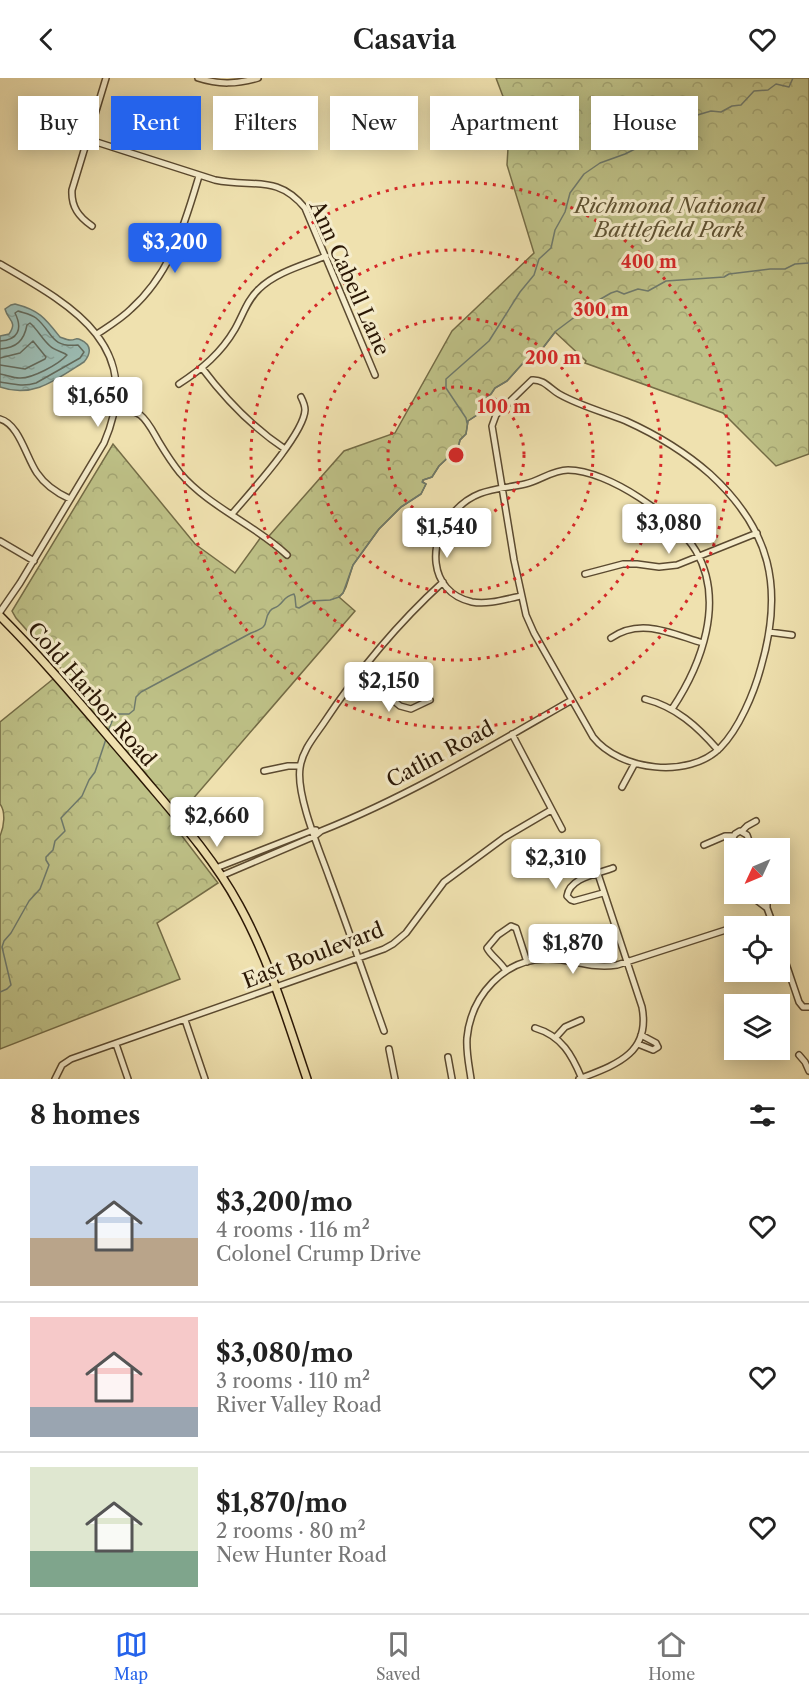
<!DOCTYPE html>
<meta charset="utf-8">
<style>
body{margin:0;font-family:"Libre Caslon Text",serif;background:#f6f6f6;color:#222;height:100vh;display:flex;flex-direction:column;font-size:22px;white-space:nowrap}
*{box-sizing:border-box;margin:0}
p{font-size:20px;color:#767676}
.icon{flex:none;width:33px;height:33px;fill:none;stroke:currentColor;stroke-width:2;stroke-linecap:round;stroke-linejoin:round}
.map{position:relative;height:1001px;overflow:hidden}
.sheet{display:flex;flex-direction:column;background:#fff;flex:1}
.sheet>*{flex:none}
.hud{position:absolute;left:18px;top:18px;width:774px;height:54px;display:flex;gap:12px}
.needle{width:39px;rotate:226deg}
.controls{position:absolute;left:724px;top:760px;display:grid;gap:12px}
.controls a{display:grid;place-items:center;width:66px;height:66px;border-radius:0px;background:#fff;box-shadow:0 3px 15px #0003;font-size:30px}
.price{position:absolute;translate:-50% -51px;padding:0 14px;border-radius:6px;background:#fff;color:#222;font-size:20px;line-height:39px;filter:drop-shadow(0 2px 3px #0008)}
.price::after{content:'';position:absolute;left:50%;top:36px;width:18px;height:14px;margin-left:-9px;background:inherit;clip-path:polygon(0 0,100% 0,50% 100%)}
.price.selected{background:#2563eb;color:#fff}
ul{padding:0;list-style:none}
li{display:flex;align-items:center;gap:18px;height:150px;padding:0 30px}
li+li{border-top:2px solid #e0e0e0}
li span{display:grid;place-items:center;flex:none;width:168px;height:120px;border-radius:0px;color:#555}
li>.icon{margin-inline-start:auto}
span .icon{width:72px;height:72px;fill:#fffc;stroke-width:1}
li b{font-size:26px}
h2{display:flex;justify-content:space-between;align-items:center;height:72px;padding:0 30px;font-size:26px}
.pill{padding:0 21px;border-radius:0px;background:#fff;box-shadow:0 3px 15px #0003;font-size:21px;line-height:54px}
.pill.selected{background:#2563eb;color:#fff}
header{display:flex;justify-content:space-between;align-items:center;height:78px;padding:0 30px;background:#fff;font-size:27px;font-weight:600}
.tab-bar{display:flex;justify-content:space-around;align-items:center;height:84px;border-top:2px solid #e0e0e0;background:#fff;font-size:16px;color:#767676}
.tab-bar a{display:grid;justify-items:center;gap:3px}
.tab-bar .selected{color:#2563eb}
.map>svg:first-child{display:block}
.park{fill:url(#park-crowns);stroke:#746c46;stroke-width:1.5}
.water{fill:url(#water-ripples);stroke:#6e7a6d;stroke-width:1.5}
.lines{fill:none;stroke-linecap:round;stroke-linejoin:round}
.shore{stroke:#636a5c;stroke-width:1.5}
.stream{stroke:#6e7a6d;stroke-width:1.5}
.minor-casing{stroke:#5b4a30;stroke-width:8}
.major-casing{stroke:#2a1705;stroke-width:10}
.minor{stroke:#f5eccb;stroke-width:5}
.major{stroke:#efe1af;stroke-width:7}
.ring{fill:none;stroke:#d62828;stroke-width:3;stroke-dasharray:3 6}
.labels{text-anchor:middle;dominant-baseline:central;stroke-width:6;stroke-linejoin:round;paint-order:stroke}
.park-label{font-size:21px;font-style:italic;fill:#5e5232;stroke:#f5eccb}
.street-label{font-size:21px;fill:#2a1705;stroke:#f5eccb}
.centre{fill:#d62828;stroke:#f5eccb;stroke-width:3}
.ring-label{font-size:18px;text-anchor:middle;font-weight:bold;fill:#d62828;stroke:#f5eccb;stroke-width:6;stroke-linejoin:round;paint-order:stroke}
</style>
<header><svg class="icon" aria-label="back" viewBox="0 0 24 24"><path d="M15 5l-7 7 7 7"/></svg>Casavia<svg class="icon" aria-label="heart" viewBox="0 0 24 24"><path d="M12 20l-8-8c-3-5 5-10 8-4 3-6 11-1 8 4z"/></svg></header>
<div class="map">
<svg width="809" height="1001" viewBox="0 0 809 1001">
<defs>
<pattern id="park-crowns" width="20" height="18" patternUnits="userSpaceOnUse" patternTransform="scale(1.5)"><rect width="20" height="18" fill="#bec187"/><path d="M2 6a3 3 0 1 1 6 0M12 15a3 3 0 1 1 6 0" fill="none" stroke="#a3a573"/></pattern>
<pattern id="water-ripples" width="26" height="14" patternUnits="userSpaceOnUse" patternTransform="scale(1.5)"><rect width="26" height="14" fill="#9cbcb3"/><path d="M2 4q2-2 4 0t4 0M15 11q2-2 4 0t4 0" fill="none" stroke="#87a198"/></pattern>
</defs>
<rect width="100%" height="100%" fill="#efe1af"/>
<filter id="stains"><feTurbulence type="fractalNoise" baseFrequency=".00333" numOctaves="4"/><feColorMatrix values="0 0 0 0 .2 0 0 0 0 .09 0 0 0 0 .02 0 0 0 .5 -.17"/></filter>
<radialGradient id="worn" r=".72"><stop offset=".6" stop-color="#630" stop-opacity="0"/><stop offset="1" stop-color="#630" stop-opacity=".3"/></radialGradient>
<!-- park -->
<path class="park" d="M496,0h313v376l-33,12 -53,-53 -138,-50 1,-2 -31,-29 -16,21 -15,9 -17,19 -12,7 -4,6 -9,7 -5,14 -9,6 -2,13 -6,6 -2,8 -19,18 -7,11 -9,3v2l3,2 -5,10 -20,13 -22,22 -26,36 -7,22 -3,6 -4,4 16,14 -183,212 46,60 -61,40 23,56 -180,70v-213c4,-9 6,-24 0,-32v-82l63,-51 -47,-53 -4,-7 101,-167 82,100 40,29 26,-36 8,-1 75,-85 51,-18 57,-102 82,-78 -27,-88 3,-50z"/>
<!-- water -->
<path class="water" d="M15,226c24,6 30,14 45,33 3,1 7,3 10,3 7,0 5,-3 11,0 11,5 10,14 3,22 -27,17 -51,37 -84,25v-51l9,-2c9,-13 -1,-13 -4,-25l6,-4z"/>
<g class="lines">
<!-- shore -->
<path class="shore" d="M0,263c18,-1 23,-12 15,-28l3,-2c6,2 13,3 18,7 17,14 14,30 42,27l6,7 -4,6 -44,25c-13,4 -23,1 -36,-1
M0,271c16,-1 24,-8 27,-24l3,-2c8,7 12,16 20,23 5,5 12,5 17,9 -8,9 -35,24 -48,23 -6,0 -12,-3 -19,-4
M0,280l20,-5 13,-12 13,16 -1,2 -20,10 -25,-4"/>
<!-- stream -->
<path class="stream" d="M467,345l-1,-5 -20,-30v-9l43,-38 31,-49 14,-17 5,-16 12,-11 4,-18 10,-18 5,-19 14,-19 16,-11 25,-9 20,-10 25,-8h7l8,-7 3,-9 6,-4 17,-5 10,1 11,-6 9,-1 13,-14 14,-1 8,-6 13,3 4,-9
M108,653l7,-17h14l5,-4 2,-13 5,-5 110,-59c22,-8 10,-10 19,-22 3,-4 4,-2 8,-5 7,-5 5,-9 16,-12l1,3 1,10 3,1 12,-7 19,-1 9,-3 4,-4 10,-28 26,-36 22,-22 20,-13 5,-10 -4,-2 1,-2 9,-3 7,-11 19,-18 2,-8 6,-6 2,-13 9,-6 5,-14 9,-7 4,-6 12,-7 17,-19 15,-9 17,-22 36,-27 19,-11 6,-2 7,3 14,-5 10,2 18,-10 58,-4 5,-3 41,-5h15l10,-5 14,-1
M0,914l7,-3 4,-4 -9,-38 2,-6 7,-8 18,-32 11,-12 9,-24 -3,-5v-3l7,-7 2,-9 10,-10 -4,-13 21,-22 7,-16 6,-8 11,-33"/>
<!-- minor casing -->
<g class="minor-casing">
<path id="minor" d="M198,0c21,7 39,6 60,0
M87,61l128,41c38,8 62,-6 90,28l70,167
M92,148c-13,-9 -21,-19 -20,-36l34,-112
M0,186c73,42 146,82 104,179l-84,140 -20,29
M97,256c12,-8 24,-15 34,-25 40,-36 53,-83 68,-133
M202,290c24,32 50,59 83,81
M532,302c12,-1 18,9 27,14 21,12 45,18 67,27 31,14 59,31 84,53 61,56 74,114 51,193 -7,26 -22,62 -41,81 -31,31 -100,23 -127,-11l-59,-104 -8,-18 -12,-55 -22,-134 4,-11z
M179,306c23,-15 42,-31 56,-55 8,-14 12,-29 24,-40 17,-17 45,-24 67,-33
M114,334c27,-7 33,9 45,30 6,10 13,21 21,31 29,34 74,51 107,82
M0,341c19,5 26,38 37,54 8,12 20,20 33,26
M232,436c17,-20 72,-80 73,-104 0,-5 -2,-9 -4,-13
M0,463l34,20
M585,496l38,-10h14l22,3 18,-2 80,-32
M521,518c-15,3 -33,9 -49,6 -45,-10 -45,-63 -17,-91 21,-23 42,-21 70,-27 15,-3 27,-14 43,-14 40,0 108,47 128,81 29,50 6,113 -24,158
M769,554l23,3
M611,560c30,-21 61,-4 92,5
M359,594l41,34 11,3 19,-9
M645,621c31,8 52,27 73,51
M512,656l50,95
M264,693l24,-5h12
M622,709l13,-24
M742,753l5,-5 9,-5
M704,767l21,-9h8
M737,771l-4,-11 2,-4 5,-3 7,4 5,14
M216,790l97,-38h3
M221,798l94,-40 6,-5c88,-35 169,-84 251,-131
M603,815l-29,8 -3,-1 -4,-4c3,-19 31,-22 46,-28
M752,816l3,5 12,9
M767,816v14l7,19
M780,868l19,56 4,5h6
M506,893c-5,-9 -16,-16 -19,-23l11,-13 13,-9 5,2 11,34
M185,942l20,59
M535,950c27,8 37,27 47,51
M384,953c-18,-51 -36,-103 -55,-154 -10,-28 -33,-82 -29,-109 2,-17 14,-31 23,-44 35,-53 73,-99 120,-142
M556,959l9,-10 16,-7
M116,966l12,35
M638,966l15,6 5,-3 -2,-4 -15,-8
M389,971l6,30
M799,977l6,7 4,9
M448,979l4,22
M55,1001l7,-14 9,-6 313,-110 9,-5 13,-11 38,-51 61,-45 46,-27
M471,1001c-2,-14 -5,-27 -4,-41 4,-42 37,-80 81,-79 25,0 42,10 69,6l118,-38
M579,1001c36,-14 72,-25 63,-72l-44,-133"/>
</g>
<!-- major casing -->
<g class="major-casing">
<path id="major" d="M0,538c49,49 92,102 137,154 36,43 75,85 102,135 30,54 48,115 68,174"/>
</g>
<!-- minor -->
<use href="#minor" class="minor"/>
<!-- major -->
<use href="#major" class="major"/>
</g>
<!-- distance rings -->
<g class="ring">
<circle cx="456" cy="377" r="68"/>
<circle cx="456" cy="377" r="137"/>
<circle cx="456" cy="377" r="205"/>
<circle cx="456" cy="377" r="273"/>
</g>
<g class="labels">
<!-- park labels -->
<g class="park-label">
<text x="669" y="127">Richmond National<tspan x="669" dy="24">Battlefield Park</tspan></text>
</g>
<!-- street labels -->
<g class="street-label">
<text transform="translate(350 200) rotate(66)">Ann Cabell Lane</text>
<text transform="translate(92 616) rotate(49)">Cold Harbor Road</text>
<text transform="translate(440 676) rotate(-28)">Catlin Road</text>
<text transform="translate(313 877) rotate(-21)">East Boulevard</text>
</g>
</g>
<circle cx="456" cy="377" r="9" class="centre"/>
<g class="ring-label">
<text x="649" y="190">400 m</text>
<text x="601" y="238">300 m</text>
<text x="553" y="286">200 m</text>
<text x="504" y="335">100 m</text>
</g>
<rect width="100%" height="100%" filter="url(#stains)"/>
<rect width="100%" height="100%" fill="url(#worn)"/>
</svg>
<div class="controls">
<a><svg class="needle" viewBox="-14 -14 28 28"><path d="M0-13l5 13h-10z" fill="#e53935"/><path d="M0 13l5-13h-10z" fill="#767676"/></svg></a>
<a><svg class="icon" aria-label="locate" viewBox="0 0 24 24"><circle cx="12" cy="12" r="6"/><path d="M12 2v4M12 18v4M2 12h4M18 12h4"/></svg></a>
<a><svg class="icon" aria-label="layers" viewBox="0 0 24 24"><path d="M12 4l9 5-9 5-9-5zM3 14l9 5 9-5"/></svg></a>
</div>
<b class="price selected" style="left:175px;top:196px">$3,200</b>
<b class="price" style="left:98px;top:350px">$1,650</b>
<b class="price" style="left:669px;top:477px">$3,080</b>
<b class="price" style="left:447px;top:481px">$1,540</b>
<b class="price" style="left:389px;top:635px">$2,150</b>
<b class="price" style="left:217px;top:770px">$2,660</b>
<b class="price" style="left:556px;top:812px">$2,310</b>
<b class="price" style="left:573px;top:897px">$1,870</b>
<div class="hud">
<a class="pill">Buy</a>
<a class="pill selected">Rent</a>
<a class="pill">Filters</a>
<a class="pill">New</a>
<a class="pill">Apartment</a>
<a class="pill">House</a>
</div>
</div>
<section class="sheet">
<h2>8 homes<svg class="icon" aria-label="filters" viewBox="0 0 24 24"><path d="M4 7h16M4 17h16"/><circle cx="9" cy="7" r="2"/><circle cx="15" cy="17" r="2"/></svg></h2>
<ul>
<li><span style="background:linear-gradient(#c9d6e8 60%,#b9a48a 0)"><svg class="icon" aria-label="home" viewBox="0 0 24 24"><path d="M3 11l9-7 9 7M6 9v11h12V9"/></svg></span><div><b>$3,200/mo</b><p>4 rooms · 116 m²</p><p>Colonel Crump Drive</p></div><svg class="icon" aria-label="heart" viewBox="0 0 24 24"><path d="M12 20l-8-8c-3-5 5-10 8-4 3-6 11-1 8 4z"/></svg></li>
<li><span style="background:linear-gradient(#f6c9c9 75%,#9aa5b1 0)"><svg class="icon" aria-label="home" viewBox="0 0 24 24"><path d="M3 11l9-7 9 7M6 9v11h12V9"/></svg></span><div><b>$3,080/mo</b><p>3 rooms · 110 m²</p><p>River Valley Road</p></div><svg class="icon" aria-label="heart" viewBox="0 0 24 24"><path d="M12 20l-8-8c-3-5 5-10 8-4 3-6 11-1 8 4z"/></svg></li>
<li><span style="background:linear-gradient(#dfe7d0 70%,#7fa58c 0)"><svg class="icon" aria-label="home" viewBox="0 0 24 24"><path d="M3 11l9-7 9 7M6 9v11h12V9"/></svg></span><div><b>$1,870/mo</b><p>2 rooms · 80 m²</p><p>New Hunter Road</p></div><svg class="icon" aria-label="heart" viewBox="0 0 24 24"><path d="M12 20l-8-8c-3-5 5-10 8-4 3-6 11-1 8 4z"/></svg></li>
</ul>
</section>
<nav class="tab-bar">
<a class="selected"><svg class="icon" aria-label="map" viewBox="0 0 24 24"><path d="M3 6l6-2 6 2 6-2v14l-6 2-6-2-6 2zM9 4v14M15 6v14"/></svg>Map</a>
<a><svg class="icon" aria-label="saved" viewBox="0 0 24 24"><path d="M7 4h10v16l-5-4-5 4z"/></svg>Saved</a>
<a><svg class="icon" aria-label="home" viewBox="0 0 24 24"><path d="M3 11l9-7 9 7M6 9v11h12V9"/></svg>Home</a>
</nav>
